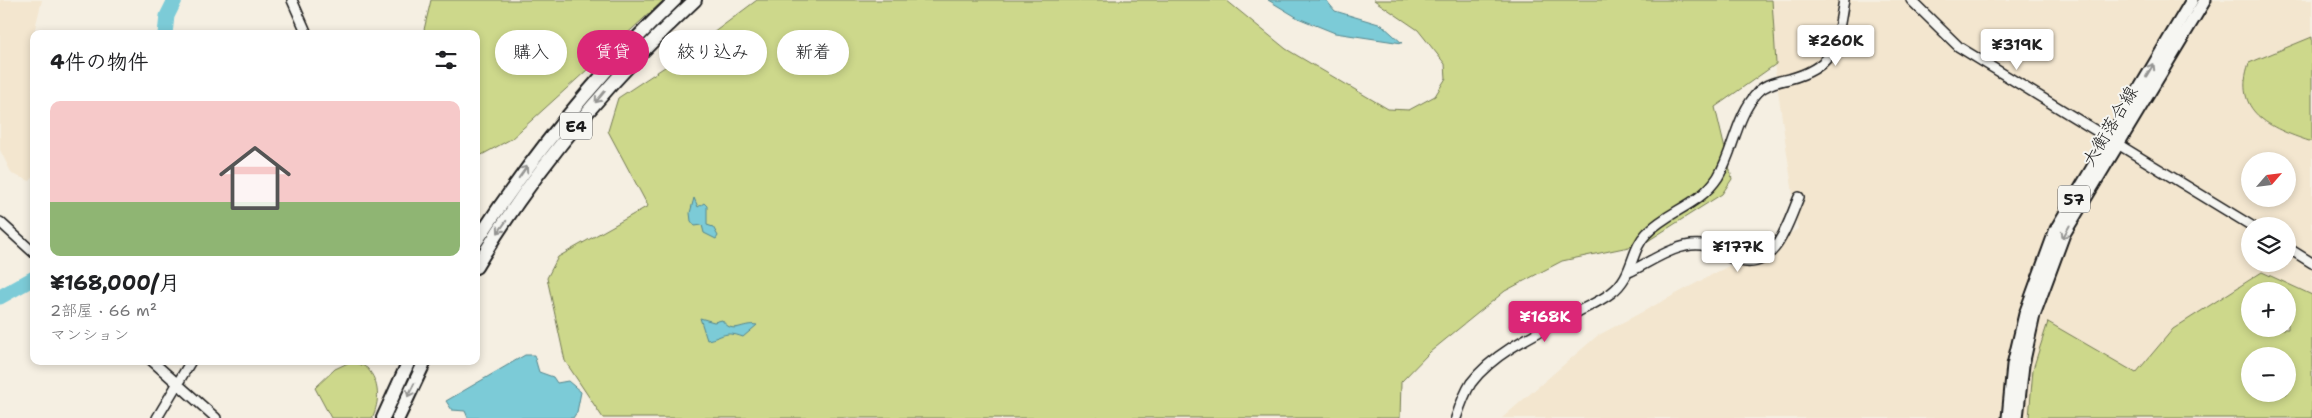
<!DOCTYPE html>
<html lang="ja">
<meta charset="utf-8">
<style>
body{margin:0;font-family:"Shantell Sans","Klee One",sans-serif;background:#f2f2f2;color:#202124;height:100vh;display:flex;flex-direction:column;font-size:19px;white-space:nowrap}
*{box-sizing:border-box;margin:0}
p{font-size:16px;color:#757577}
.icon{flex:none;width:28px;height:28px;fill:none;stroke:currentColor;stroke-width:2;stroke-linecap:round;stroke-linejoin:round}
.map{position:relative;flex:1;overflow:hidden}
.panel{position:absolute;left:30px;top:30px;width:450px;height:335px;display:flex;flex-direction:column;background:#fff;border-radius:10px;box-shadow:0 2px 8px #0003}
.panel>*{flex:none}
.top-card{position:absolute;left:495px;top:30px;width:475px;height:45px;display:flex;gap:10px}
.needle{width:32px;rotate:62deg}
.fabs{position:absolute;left:2241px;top:152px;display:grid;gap:10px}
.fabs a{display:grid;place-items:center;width:55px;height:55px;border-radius:50%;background:#fff;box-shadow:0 2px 8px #0003;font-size:25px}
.price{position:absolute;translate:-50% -42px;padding:0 11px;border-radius:5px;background:#fff;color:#222;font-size:16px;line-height:32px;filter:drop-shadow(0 1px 2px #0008)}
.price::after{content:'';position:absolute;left:50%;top:30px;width:15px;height:11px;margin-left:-8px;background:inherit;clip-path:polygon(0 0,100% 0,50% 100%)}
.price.active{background:#db2777;color:#fff}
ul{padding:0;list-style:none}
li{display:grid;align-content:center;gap:10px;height:265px;padding:0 20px}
li span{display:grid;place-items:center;height:155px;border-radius:10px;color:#555}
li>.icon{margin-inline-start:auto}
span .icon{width:90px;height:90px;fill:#fffc;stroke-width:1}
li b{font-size:21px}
h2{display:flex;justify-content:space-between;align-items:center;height:60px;padding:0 20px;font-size:21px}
.pill{padding:0 18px;border-radius:22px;background:#fff;box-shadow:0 2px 8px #0003;font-size:18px;line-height:45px}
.pill.active{background:#db2777;color:#fff}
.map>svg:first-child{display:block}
.built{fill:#f3e6cf;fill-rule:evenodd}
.green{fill:#cdd88b;stroke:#747a54;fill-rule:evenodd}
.water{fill:#7bcbd7;stroke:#55858c}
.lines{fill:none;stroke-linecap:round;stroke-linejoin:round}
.river{stroke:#7bcbd7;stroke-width:15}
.minor-casing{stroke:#1c1c1c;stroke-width:12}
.major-casing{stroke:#1c1c1c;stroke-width:15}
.highway-casing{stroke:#1c1c1c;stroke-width:16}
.minor{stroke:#f6f6f2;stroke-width:9}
.major{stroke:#f6f6f2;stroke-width:11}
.highway{stroke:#f6f6f2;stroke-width:12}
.oneway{stroke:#949492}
.labels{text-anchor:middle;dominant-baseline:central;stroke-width:4;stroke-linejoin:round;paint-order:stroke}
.shield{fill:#f6f6f2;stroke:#5d5d5c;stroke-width:1}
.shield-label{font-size:16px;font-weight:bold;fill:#1c1c1c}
.street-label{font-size:18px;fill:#1c1c1c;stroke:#f6f6f2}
</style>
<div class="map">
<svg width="2312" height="418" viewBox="0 0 2312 418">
<rect width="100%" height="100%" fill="#f5efe2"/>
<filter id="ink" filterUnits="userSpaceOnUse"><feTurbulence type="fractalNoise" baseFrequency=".02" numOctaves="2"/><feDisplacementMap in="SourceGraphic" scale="10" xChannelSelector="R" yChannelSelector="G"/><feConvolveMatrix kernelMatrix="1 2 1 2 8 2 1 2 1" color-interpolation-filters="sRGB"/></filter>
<g filter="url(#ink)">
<!-- built -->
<path class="built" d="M0,0h42l-10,40 2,136 -4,5 -18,-7 -12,-24z
M1748,0h564v418h-810l95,-82 201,-107 -27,-187zM2250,161h38v38h-38zM2250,226h38v38h-38zM2250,291h38v38h-38zM2250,356h38v38h-38z"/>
<!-- green -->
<path class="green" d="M431,0h233l-153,139 -35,19v-124h-53z
M757,0h469l60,49 102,60 21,1 26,-14 11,-18 -1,-14 -27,-34 -44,-30h398l4,64 -61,43 17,72 -10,15 -79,50 -81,17 -57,30 -75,61 -29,30 -1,36h-797l-38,-57 -18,-83 11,-21 90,-51 -40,-75 10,-33 71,-47z
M2312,37v104h-3c-39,-13 -77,-29 -60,-78z
M2262,272l50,23v123h-283l4,-49 15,-47 88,51 37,-44zM2288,291v38h-38v-38zM2288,356v38h-38v-38z
M352,361c4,2 11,4 15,7 13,14 13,34 5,50h-41l-16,-30 20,-19z"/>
<!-- water -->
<path class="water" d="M1268,0h58l9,11 47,14 20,18 -67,-10 -37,-15z
M694,198l4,9 6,-4 3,3v19l6,2 5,9 -2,3 -12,-6 -2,-8 -7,1 -4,-5 -1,-8z
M700,318l14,4 8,-2c11,16 20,2 35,5l-14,12c-19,-7 -19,0 -36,3z
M525,355h9l5,17 14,5 4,6 11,-2 13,11 -4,20 -4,6h-105l-3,-7 -13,-1 -6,-9z"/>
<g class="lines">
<!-- river -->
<path class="river" d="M165,34l2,-18 8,-16
M0,297l34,-19"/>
<!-- minor casing -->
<g class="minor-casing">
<path id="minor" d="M292,0l15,34
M1911,0l48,47 293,179
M0,222l34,31
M2288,248l24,15
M1629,272c20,-9 48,-30 72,-27 14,2 25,13 39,16 36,9 48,-39 59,-64
M152,361l64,57
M157,418l34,-57
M1456,418c4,-12 8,-24 15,-35 26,-34 73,-53 110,-73 10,-5 21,-10 30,-17 23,-17 19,-43 36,-60 22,-23 52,-27 71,-56 16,-27 18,-61 40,-85 7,-8 21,-11 31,-13 49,-13 47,-36 55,-79"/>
</g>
<!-- major casing -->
<g class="major-casing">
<path id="major" d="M2008,418l5,-53 12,-51 31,-85 136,-229
M2017,418l6,-53 11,-50 30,-81 141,-234"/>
</g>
<!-- highway casing -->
<g class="highway-casing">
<path id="highway" d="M476,242c58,-89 122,-169 199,-242
M476,267c59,-99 134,-188 219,-267
M383,418l26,-57
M398,418l27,-57"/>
</g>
<!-- minor -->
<use href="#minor" class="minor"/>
<!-- major -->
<use href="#major" class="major"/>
<!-- highway -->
<use href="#highway" class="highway"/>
</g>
<!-- one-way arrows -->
<defs><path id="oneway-shaft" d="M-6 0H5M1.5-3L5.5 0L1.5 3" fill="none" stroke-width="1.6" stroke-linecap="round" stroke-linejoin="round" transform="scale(1.25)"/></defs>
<g class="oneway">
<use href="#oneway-shaft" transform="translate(2150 70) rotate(-59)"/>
<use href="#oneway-shaft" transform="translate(600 97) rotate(130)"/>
<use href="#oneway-shaft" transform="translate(523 172) rotate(-55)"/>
<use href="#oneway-shaft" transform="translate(502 227) rotate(125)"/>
<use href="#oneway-shaft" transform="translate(2066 232) rotate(119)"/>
<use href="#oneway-shaft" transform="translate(411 390) rotate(116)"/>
</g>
</g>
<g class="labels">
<!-- shield labels -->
<g class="shield">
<rect x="560" y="112.5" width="32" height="27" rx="4"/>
<rect x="2058" y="185.5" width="32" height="27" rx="4"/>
</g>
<g class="shield-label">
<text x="576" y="126">E4</text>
<text x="2074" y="199">57</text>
</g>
<!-- street labels -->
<g class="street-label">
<text transform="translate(2110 126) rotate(-59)">大衡落合線</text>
</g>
</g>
</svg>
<div class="fabs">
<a><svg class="needle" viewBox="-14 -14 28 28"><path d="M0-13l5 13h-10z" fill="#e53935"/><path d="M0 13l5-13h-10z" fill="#757577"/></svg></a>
<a><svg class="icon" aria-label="layers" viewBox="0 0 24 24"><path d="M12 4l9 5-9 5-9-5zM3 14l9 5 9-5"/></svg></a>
<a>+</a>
<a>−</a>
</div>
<b class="price" style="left:1836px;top:67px">¥260K</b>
<b class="price" style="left:2017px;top:71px">¥319K</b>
<b class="price" style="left:1738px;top:273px">¥177K</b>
<b class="price active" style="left:1545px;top:343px">¥168K</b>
<div class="top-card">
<a class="pill">購入</a>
<a class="pill active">賃貸</a>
<a class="pill">絞り込み</a>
<a class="pill">新着</a>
</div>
<section class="panel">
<h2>4件の物件<svg class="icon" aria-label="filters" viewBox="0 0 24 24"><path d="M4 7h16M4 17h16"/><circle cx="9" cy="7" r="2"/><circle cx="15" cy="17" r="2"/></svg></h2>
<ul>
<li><span style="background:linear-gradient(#f6c9c9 65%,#8fb573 0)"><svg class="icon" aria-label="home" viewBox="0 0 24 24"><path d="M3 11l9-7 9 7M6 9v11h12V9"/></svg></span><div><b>¥168,000/月</b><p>2部屋 · 66 m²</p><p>マンション</p></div></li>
</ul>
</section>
</div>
